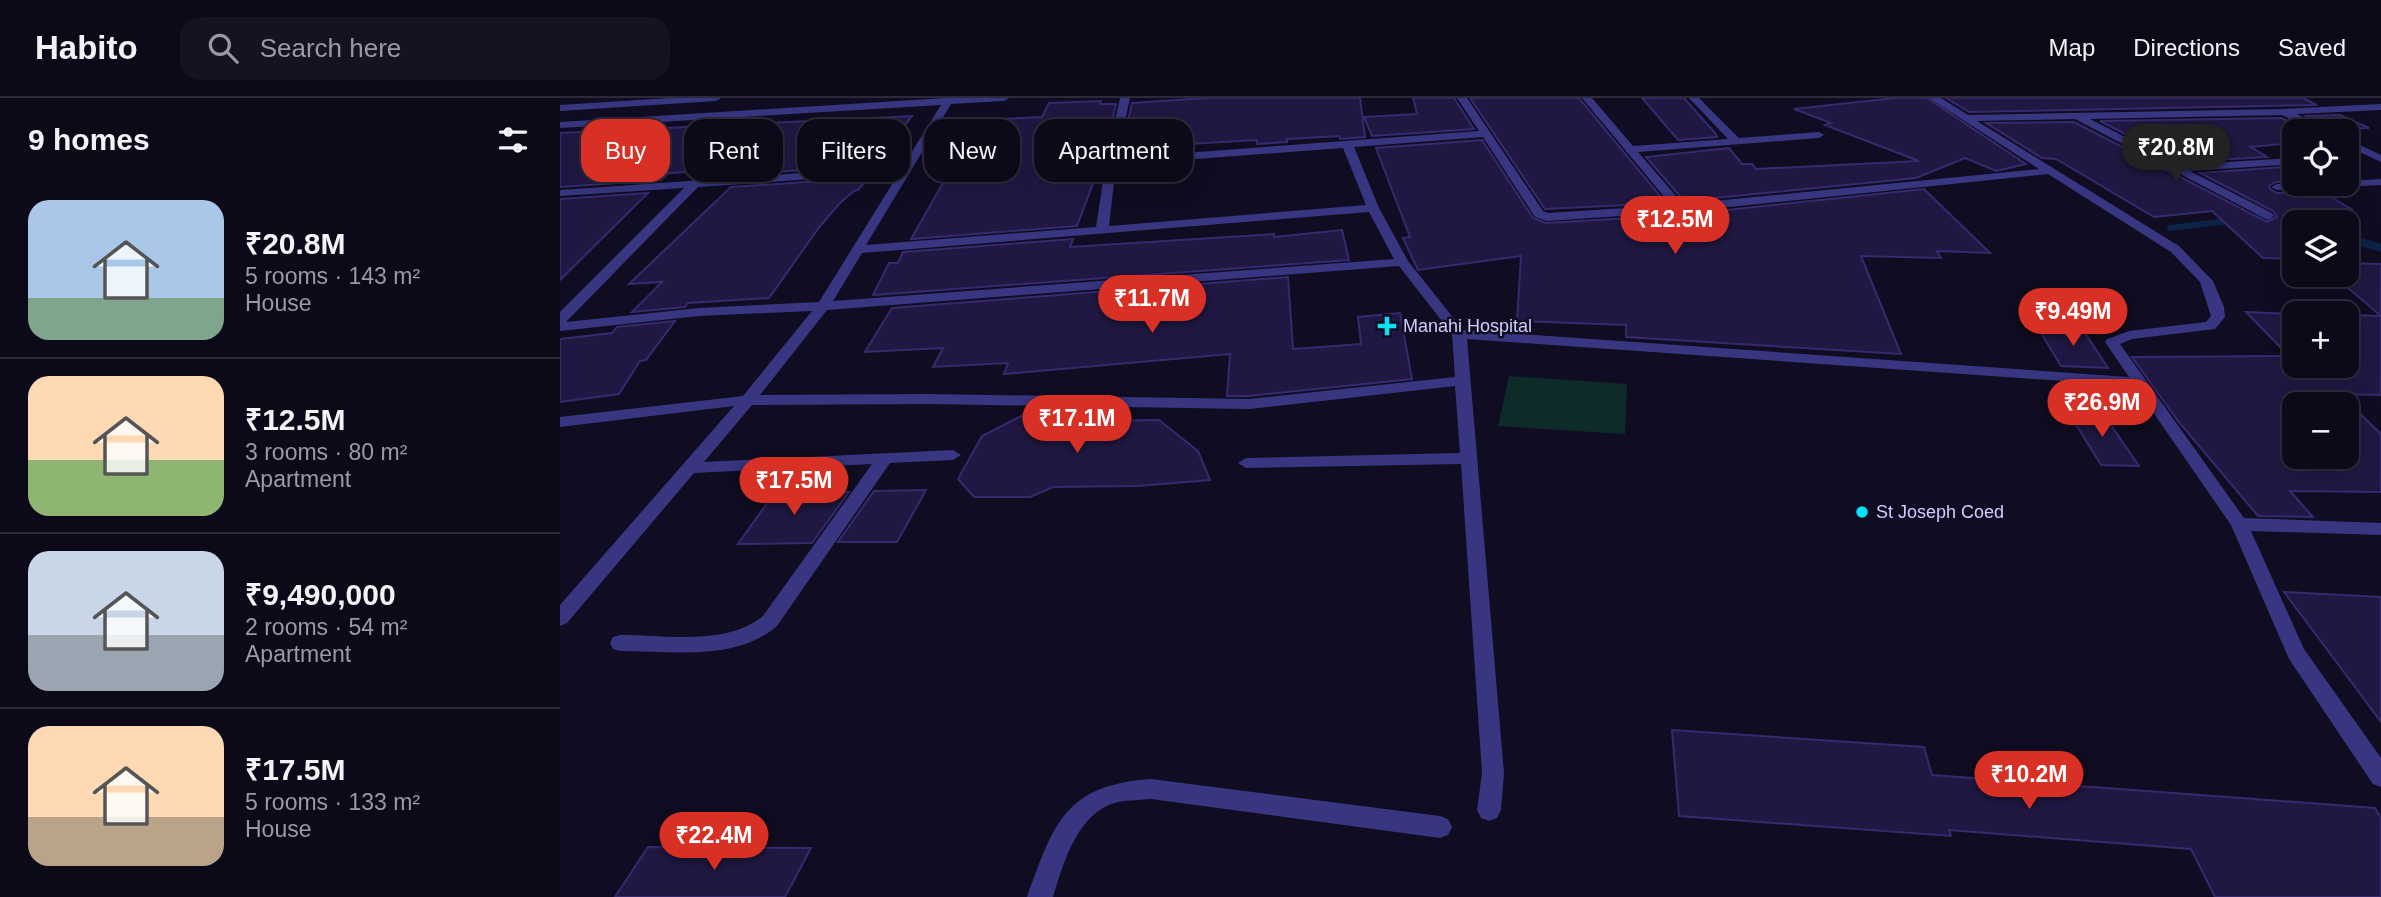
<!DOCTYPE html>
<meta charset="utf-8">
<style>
body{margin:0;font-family:Arial,sans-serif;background:#151222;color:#f1f3f6;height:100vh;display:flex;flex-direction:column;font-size:26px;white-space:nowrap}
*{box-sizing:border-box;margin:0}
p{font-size:23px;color:#9a9aa2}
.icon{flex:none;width:38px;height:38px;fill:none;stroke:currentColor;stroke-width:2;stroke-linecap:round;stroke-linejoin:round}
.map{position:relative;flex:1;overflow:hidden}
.panel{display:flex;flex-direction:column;background:#0c0919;width:560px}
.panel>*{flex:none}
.top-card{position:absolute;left:21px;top:21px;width:665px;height:63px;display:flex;gap:14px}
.buttons{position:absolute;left:1722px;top:21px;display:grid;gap:14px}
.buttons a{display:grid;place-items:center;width:77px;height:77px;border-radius:14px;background:#0c0919;box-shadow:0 7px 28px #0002,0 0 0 2px #2c2a38;font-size:35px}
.price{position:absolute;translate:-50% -60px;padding:0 16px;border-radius:24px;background:#d93025;color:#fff;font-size:23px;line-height:46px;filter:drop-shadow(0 2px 4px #0008)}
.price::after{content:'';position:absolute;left:50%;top:42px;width:21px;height:16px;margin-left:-10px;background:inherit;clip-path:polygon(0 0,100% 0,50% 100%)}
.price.selected{background:#222;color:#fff}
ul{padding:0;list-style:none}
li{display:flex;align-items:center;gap:21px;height:175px;padding:0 28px}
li+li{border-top:2px solid #2c2a38}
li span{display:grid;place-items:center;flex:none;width:196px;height:140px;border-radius:21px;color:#555}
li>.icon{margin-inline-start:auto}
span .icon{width:84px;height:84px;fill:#fffc;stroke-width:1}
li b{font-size:30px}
h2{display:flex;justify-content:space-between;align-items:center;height:84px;padding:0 28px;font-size:30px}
.chip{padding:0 24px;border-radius:21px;background:#0c0919;box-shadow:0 7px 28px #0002,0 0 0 2px #2c2a38;font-size:24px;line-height:63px}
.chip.selected{background:#d93025;color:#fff}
header{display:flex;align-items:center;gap:42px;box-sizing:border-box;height:98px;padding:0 35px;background:#0c0919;border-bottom:2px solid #2c2a38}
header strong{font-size:33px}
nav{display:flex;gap:38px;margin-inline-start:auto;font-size:24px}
.search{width:490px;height:63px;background:#151222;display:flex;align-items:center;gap:18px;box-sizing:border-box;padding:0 24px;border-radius:21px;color:#9a9aa2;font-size:26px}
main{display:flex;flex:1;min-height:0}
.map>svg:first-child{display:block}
.green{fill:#0f2b29}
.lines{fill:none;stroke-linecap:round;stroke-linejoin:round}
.stream-far1{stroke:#0b2346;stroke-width:6}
.stream{stroke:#0b2346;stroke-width:8}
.building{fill:#201842;stroke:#362a6f;stroke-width:2;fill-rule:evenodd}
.minor{fill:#383681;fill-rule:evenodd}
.poi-dot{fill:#00e2f7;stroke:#100c21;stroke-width:2.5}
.labels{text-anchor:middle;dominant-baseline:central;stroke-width:5;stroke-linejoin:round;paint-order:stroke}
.poi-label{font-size:18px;fill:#d1ccff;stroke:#100c21;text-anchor:start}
</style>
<header>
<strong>Habito</strong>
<div class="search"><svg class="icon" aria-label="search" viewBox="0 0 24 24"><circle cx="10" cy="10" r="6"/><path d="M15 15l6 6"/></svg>Search here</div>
<nav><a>Map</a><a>Directions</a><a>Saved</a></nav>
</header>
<main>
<section class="panel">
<h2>9 homes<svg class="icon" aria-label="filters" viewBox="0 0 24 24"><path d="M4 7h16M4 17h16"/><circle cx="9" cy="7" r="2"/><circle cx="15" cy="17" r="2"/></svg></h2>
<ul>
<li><span style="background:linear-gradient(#a9c7e8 70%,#7fa58c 0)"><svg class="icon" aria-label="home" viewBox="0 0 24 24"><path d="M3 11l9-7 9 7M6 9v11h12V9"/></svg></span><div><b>₹20.8M</b><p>5 rooms · 143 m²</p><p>House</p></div></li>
<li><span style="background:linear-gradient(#ffd9b3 60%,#8fb573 0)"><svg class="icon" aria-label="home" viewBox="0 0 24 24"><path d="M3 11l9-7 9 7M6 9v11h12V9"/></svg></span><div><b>₹12.5M</b><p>3 rooms · 80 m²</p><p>Apartment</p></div></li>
<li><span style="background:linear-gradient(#c9d6e8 60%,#9aa5b1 0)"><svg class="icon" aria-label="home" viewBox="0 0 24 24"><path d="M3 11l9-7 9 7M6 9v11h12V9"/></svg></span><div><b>₹9,490,000</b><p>2 rooms · 54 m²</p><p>Apartment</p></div></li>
<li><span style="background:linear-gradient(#ffd9b3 65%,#b9a48a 0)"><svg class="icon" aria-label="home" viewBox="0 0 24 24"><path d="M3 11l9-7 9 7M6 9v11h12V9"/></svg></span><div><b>₹17.5M</b><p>5 rooms · 133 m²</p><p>House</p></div></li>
</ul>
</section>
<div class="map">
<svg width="1821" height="799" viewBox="0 0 1821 799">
<rect width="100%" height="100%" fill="#100c21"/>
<!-- green -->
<path class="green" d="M949,278l118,8 -2,50 -127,-8z"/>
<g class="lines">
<!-- stream-far1 -->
<path class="stream-far1" d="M1610,130l98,-12 26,7"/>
<!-- stream -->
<path class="stream" d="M1787,140l34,10"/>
</g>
<!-- building -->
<path class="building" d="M647,0h153l5,39 -25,2v-3l-53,3v3l-30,2v-4l-135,8 10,-45z
M853,0h41l20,31 -102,7 -8,-19 53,-3z
M910,0h109l87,105 -121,6z
M1082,0h42l32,36 1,3 -39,3z
M1335,0h32l99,66 -30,7 -31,-13 -49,20 -232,23 -38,-44 83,-9 13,16h10l4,5 163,-8 -94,-36 6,-2 -37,-14z
M1386,0h357l14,7 -348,7z
M541,3l-1,3h16l-10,45 -29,77 -166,13 68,-119 63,-3 7,-14z
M1780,17l29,13 -39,2 -24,-14z
M352,18l-21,26h6l-19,23 -133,9 5,-5 -81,4 -8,7 -101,7v-54z
M1721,20l28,13h-15v12l-43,4 16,10 -87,5 -80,-41z
M1514,24l193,100 10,-5 -4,-6 -73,-38 83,-6 11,7v7l-18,1 -7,4 1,3 7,4 44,-2 30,18 -57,5v45l-31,-1 -51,-47 -58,6 -98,-58 -14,-1 -56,-35z
M922,42l51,78 13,5 134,-8 244,-26 66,64 -53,-2 4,7 -80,-2 40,98 -275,-17v-12l-109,-4 4,-65 -103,14 -15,-32 7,-1 -34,-89z
M308,80l-10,12 -4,1 -14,12 -20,23 -51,72 -81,5 -3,4 -53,5 30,-30 -33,2 102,-97z
M88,95l-88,87v-81z
M782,132l7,30 -476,35 16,-32h9l5,-11 170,-13 -3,8 204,-13v3z
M1787,165l34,1v52l-34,-29z
M728,179l5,72 68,-5 -3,-27 42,-4 12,66 -163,17h-22l3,-42 -226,20 4,-11 -75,4 10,-19 -78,4 27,-44z
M1686,214l48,2v52h53v-51l34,1v79l-42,-1 42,40v58l-91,-1 23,26 -55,-1 -80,-95 -46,-64 157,-1zM1734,306h53v53h-53z
M115,223l-29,39 -6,1 -21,33 -59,8v-63l52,-6 5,-6z
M1478,230l45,2 25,38 -47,-2z
M477,310l44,1 14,12 64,-1 39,31 12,29 -73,6 -84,1 -23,10h-56l-16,-18 24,-43z
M1507,312l35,2 37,54 -38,-1z
M366,392l-29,52h-59l36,-51z
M269,393l20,1 -37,51 -74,1 37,-52z
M1724,494l97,5v125l-23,-31z
M1112,632l252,17 8,28 443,33 6,10v79h-166l-24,-48 -242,-19 2,6 -272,-20z
M88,749l163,1 -26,49h-170z"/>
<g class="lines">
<!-- minor -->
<path class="minor" d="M110,0h51l-5,3 -156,10v-6z
M385,0h64l-5,3 -53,3 -85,141 230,-18 10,-65 14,-64h10l-13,60 362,-27 -22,-33h10l76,113 5,2 123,-8 -89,-107h10l41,48 95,-7 -39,-41h10l40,40 80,-6 5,3 -5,3 -181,14 45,52 356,-35 -110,-71h12l27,17 315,-6 98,-5v6l-84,4 31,17h-13l-33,-16 -192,4 89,46 115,-7v6l-104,7 82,42 2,3 -6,4 -193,-101 -98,2 202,125 34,35 11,26 1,10 -10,12 -83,10 -12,5 124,174 137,5v12l-130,-4 53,118 77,109v29l-8,-3 -84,-125 -58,-134 -96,-139 -668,-47 37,434 -3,37 -4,8 -8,3 -8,-3 -4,-8 5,-37 -21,-309 -215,4 -8,-5 8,-5 214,-5 -5,-67 -206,23 -321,-5 -176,1 -48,57 249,-12 8,5 -8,5 -63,3 -113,163c-42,36 -105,25 -157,25l-7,-2 -3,-6 3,-6 7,-2c45,0 107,11 143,-19l109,-152 -178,9 -127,150 -7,3v-21l174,-199 -174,21v-10l183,-21 69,-85 -113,5 -139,15v-19l124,-124 -124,8v-6l343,-24 38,-61 -381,23v-6zM923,39l52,80 12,4 133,-9 368,-38 123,78 29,30 11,34 -5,6 -77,9 -22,8 -2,3 24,35 -666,-47 -55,-69 -29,-53 -25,-61zM783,50l23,57 -257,21 7,-61zM339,75l-80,129 -120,6 -133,14 132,-135zM809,114l25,47 -561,42 29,-48zM839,168l53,68 3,43 -206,22 -321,-5 -168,1 67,-85z
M1787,41l34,16v7l-34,-16z
M1821,81v6l-104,5 -6,-3 6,-3h70v-3z
M591,681l289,37 8,3 4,8 -4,8 -8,3 -289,-39c-11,1 -22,1 -33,3 -41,10 -54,60 -65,95h-26c27,-74 38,-112 124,-118z"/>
</g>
<!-- markers -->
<g class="poi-dot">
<path d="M823.5 217.5h7v7h7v7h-7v7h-7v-7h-7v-7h7z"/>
<circle cx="1302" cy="414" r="7"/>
</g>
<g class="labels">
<!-- poi labels -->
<g class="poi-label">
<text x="843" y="228">Manahi Hospital</text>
<text x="1316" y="414">St Joseph Coed</text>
</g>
</g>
</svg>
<div class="buttons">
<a><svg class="icon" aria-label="locate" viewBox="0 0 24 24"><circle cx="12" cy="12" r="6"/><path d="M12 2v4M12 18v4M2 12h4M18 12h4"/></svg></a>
<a><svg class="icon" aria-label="layers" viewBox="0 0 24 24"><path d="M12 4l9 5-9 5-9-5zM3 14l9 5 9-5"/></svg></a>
<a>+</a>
<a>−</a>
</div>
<b class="price selected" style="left:1616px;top:86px">₹20.8M</b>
<b class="price" style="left:1115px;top:158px">₹12.5M</b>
<b class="price" style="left:592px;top:237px">₹11.7M</b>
<b class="price" style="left:1513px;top:250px">₹9.49M</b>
<b class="price" style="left:1542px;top:341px">₹26.9M</b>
<b class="price" style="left:517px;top:357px">₹17.1M</b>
<b class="price" style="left:234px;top:419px">₹17.5M</b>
<b class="price" style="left:1469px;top:713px">₹10.2M</b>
<b class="price" style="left:154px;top:774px">₹22.4M</b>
<div class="top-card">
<a class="chip selected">Buy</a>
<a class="chip">Rent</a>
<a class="chip">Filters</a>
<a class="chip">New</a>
<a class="chip">Apartment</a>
</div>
</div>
</main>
